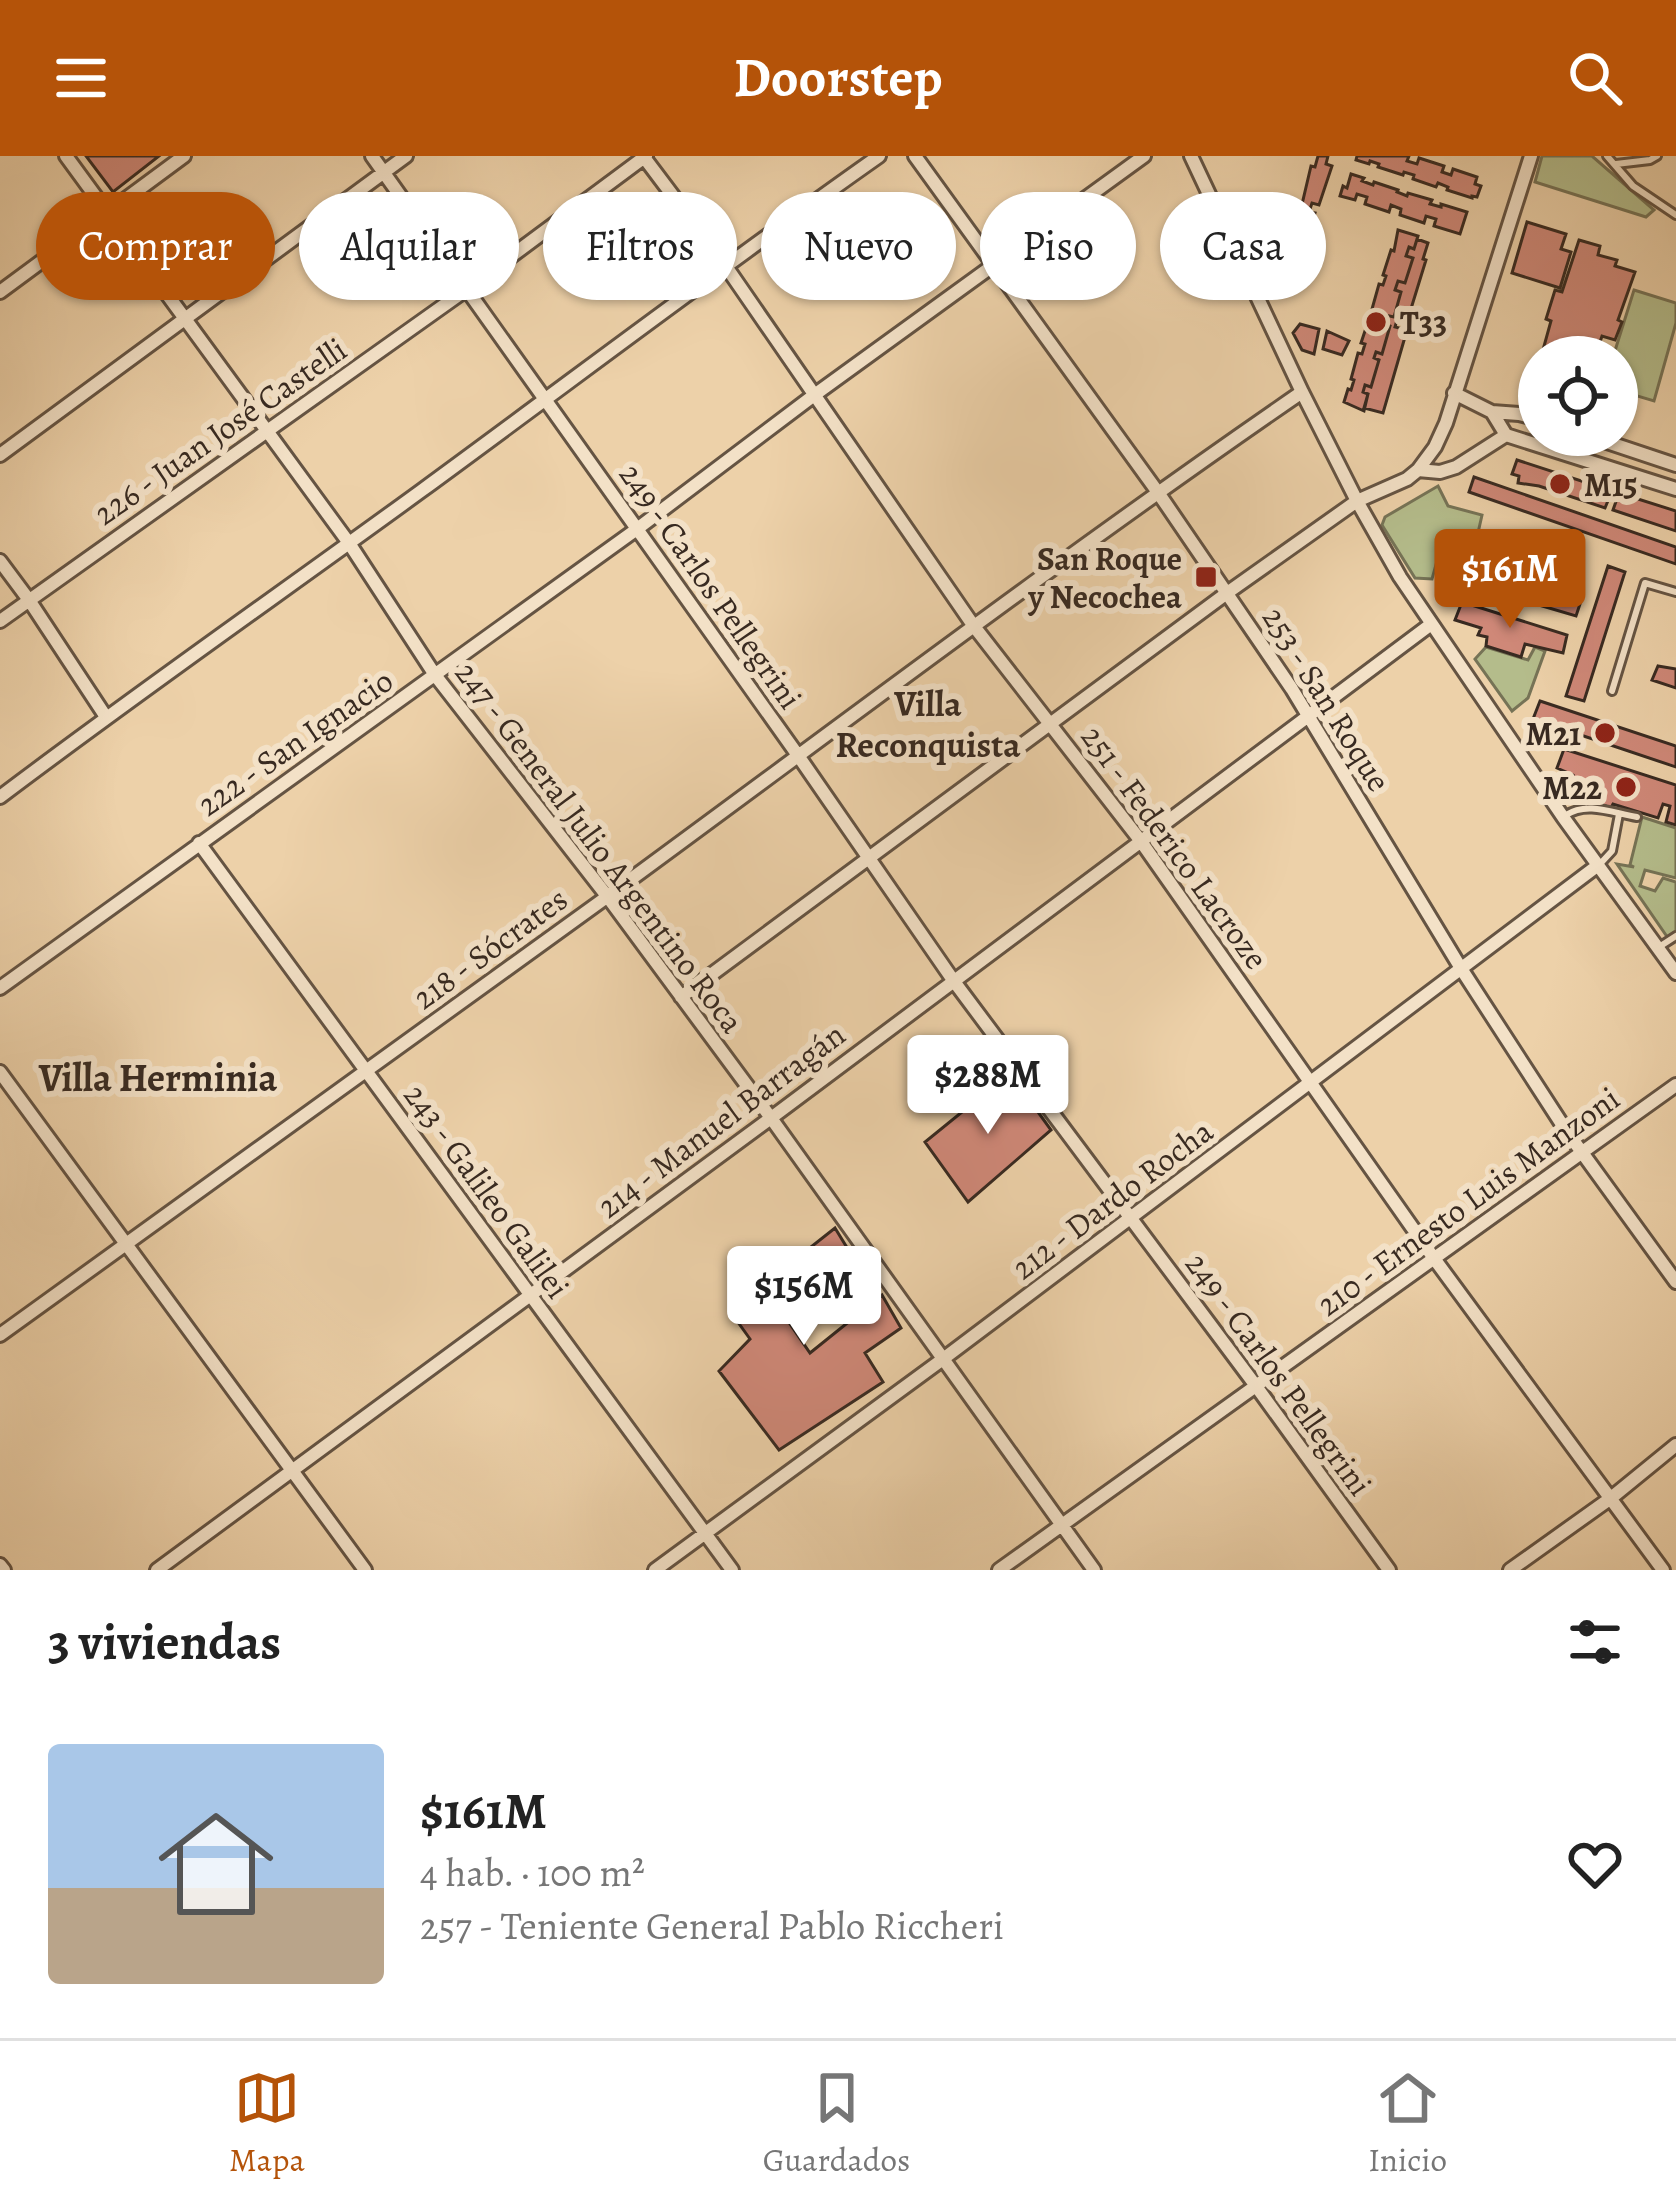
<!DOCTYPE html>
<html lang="es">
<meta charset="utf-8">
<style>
body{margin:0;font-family:Alegreya,serif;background:#f2f2f2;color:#222;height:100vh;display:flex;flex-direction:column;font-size:45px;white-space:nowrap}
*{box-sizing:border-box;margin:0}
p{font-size:39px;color:#767676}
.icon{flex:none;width:66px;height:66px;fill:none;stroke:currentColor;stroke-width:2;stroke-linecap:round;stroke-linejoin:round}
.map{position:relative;height:1414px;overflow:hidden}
.drawer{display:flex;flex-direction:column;background:#fff;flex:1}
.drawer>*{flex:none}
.guide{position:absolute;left:36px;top:36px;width:1605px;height:108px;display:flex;gap:24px}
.buttons{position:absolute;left:1518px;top:180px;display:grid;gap:24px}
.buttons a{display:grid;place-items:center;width:120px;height:120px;border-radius:50%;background:#fff;box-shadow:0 3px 9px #0004;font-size:60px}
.price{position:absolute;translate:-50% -102px;padding:0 27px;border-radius:12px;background:#fff;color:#222;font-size:39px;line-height:78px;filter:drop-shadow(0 3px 6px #0008)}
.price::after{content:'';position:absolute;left:50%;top:72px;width:36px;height:27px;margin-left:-18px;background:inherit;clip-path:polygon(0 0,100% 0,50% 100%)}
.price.active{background:#b45309;color:#fff}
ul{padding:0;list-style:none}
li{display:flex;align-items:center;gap:36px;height:300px;padding:0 48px}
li+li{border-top:3px solid #e0e0e0}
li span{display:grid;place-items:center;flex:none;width:336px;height:240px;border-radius:12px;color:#555}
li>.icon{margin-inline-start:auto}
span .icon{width:144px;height:144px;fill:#fffc;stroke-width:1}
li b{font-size:51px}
h2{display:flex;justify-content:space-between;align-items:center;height:144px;padding:0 48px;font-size:51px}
.chip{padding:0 42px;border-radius:54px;background:#fff;box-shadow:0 3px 9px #0004;font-size:42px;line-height:108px}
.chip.active{background:#b45309;color:#fff}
header{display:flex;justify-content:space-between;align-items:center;height:156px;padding:0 48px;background:#b45309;color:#fff;font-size:54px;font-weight:700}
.tab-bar{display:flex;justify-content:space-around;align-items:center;height:168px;border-top:3px solid #e0e0e0;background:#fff;font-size:33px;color:#767676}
.tab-bar a{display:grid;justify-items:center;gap:6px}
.tab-bar .active{color:#b45309}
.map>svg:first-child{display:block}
.green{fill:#b4bc8b;stroke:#767356;stroke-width:3}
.building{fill:#cf8878;stroke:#382a21;stroke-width:3}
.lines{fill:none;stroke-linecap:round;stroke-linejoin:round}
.lane-casing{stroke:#655443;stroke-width:12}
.street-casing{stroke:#655443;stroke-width:18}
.lane{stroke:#f3e1c7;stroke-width:6}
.street{stroke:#f3e1c7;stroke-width:12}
.poi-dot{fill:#8f2418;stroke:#f3e1c7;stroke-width:4.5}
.labels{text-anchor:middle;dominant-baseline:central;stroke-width:12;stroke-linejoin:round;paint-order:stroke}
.poi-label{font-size:33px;font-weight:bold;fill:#382a21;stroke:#f3e1c7;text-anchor:end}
.street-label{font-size:33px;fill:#382a21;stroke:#f3e1c7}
.neighbourhood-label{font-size:36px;font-weight:bold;fill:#382a21;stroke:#f3e1c7}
.quarter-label{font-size:39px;font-weight:bold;fill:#382a21;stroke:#f3e1c7}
</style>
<header><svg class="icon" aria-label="menu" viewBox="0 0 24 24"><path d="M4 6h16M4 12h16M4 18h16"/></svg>Doorstep<svg class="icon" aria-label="search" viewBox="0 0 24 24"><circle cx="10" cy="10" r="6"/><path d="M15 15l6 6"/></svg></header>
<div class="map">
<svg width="1676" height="1414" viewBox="0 0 1676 1414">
<rect width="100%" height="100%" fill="#edd1a9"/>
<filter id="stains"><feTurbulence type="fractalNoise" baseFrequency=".00167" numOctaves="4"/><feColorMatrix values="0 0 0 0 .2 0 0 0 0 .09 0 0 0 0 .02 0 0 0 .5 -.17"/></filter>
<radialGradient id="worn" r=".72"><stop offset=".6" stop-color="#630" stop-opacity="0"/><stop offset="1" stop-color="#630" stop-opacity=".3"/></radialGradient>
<!-- green -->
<path class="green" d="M1542,0h50l62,54 -8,7 -111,-35z
M1634,134l42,13v20l-22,78 -37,-11v-33h-4z
M1438,330l10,20 34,9 -9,40 -32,-8 -9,32 -17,-1 -33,-53 3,-8z
M1486,491l42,13 7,-13 10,4 -17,47 -16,13 -37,-52z
M1642,661l34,11v50l-31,-8 -5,16 15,5 8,-13 13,4v49l-8,7 -51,-74 17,3 -4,-2z"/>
<!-- building -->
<path class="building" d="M86,0h73l-46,36z
M1318,0h10l-2,8 6,2 -13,39 -7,-2 -3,9 6,1 -12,43 6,2 -3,12 -8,-3 -4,17 -18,-5 20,-63 3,1 12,-51 4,1z
M1357,0h52l-2,5 10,3 2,-6 25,8 -2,6 9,3 2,-6 24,8 -2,7 6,2 -4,11 -5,-1v2l-25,-8 1,-3 -10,-4 -2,4 -23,-8 1,-4 -10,-3 -1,3 -25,-8 1,-3 -9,-3 -1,3 -13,-4z
M1351,18l13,4 -2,3 11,4 1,-3 24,8 -1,2 10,4 1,-3 24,7 -2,4 11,3v-3l26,8 -7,22 -26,-8 2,-7 -10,-3 -2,7 -24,-8 1,-6 -10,-4 -2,7 -24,-8 2,-7 -10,-3 -2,6 -15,-4 3,-10 4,2z
M1527,66l39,12 -5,15 10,3 -11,36 -48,-15z
M1398,74l20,6 -4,13 -5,-2 -3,9 7,2 -8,25 -7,-2 -3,9 6,2 -7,25 -9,-2 -2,9 7,2 -8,28 -6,-2 -2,6 5,2 -8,27 -6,-2 -2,7 5,2 -4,17 -20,-9 4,-13 3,1 3,-10 -3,-1 7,-26 4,1 3,-10 -4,-1 8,-24 3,1 3,-10 -3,-1 7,-25 4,1 3,-9 -3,-1 8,-25 3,1z
M1417,83l11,4 -5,16 3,1 -16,52 -10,-2 -5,17 12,3 -24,83 -19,-5 4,-14 -5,-2 2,-7 6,2 8,-27 -5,-2 2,-6 6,2 8,-28 -7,-2 2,-9 9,2 7,-25 -6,-2 3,-9 7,2 8,-25 -7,-2 3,-9 5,2z
M1579,84l21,6 -2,9 19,5 -2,6 20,6 -17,48 4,2 -7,18 -13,-4 -7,21h-54l10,-36 -5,-2 9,-29 7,2z
M1300,168l19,5 -5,25 -12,-4 -9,-17z
M1327,175l22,10 -7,14 -19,-6z
M1517,304l95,31 -7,17 -66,-22 -21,-3 1,-7 -7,-2z
M1474,321l202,70v17l-207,-72z
M1619,337l57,18v20l-63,-21z
M1445,398l137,44 -6,18 -139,-41z
M1608,410l17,6 -41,129 -18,-5z
M1462,446l105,33 -4,18 -38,-9 -4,13 -35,-11 1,-9 -9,-2 3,-7 -26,-8z
M1658,510l18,3v19l-24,-8z
M1540,545l136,45v21l-143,-48z
M1564,593l112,36v40l-10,-3 4,-16 -7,-2 -5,14 -45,-14 -2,4 -19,-7 2,-8 -18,-4 1,-5 -6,-2 2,-7 -16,-7z
M1010,917l41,57 -83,72 -43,-60z
M835,1072l22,36 -71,54 24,35 72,-58 19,33 -36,25 18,29 -104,68 -60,-79 31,-32 -20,-28z"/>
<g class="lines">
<!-- lane casing -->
<g class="lane-casing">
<path id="lane" d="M1607,0l26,30 43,29
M1616,8l34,-4 7,-4
M1612,535l33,-108 31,9
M1566,659c21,-14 47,-2 71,2
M1600,708l12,-13 7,-37
M1659,791l17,-11"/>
</g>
<!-- street casing -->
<g class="street-casing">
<path id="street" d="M66,0l283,387 86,132 172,221 164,222 323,452
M372,0l425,598 156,226 303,406 133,184
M643,0l82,109 248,360 167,215 293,417 230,313
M915,0l242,335 135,198 170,281 103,159 111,153
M1191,0l111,236 55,109 43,76 163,240 113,156
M0,136l184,-136
M1454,237l38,19 14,23 170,54
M1492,256l27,2 20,5
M1586,279l90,30
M0,299l406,-299
M1418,314l22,2 16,-5 50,-32
M0,405l29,39 77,117
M0,465l467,-332 179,-133
M0,641c139,-105 281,-204 421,-306 153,-112 303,-226 458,-335
M199,687l533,727
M0,832l637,-459 176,-133 331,-240
M681,841l546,-404 130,-92 50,-22 11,-9 17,-23 11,-24 85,-267
M0,916l365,498
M0,1179c201,-146 403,-290 604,-436 232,-170 461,-344 698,-507
M0,1409l4,5
M157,1414l614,-452 659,-493
M655,1414l288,-211 654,-493
M999,1414l677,-485
M1510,1414l101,-72 65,-53"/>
</g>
<!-- lane -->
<use href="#lane" class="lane"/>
<!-- street -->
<use href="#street" class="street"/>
</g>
<!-- markers -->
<g class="poi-dot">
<circle cx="1376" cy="166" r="12"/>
<circle cx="1560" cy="328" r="12"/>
<rect x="1194" y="409" width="24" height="24" rx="6"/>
<circle cx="1605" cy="577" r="12"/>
<circle cx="1626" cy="631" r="12"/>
</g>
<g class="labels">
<!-- poi labels -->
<g class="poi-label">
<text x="1400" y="166" text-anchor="start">T33</text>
<text x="1584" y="328" text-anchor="start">M15</text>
<text x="1182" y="402">San Roque<tspan x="1182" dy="38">y Necochea</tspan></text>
<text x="1581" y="577">M21</text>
<text x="1602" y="631">M22</text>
</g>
<!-- street labels -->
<g class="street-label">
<text transform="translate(220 275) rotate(-35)">226 - Juan José Castelli</text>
<text transform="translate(711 430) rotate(55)">249 - Carlos Pellegrini</text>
<text transform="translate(1327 543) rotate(58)">253 - San Roque</text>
<text transform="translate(295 586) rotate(-35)">222 - San Ignacio</text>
<text transform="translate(600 691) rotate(53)">247 - General Julio Argentino Roca</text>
<text transform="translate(1175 691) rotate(54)">251 - Federico Lacroze</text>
<text transform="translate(490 792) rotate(-36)">218 - Sócrates</text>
<text transform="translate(721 964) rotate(-37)">214 - Manuel Barragán</text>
<text transform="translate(487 1035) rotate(54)">243 - Galileo Galilei</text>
<text transform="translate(1112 1043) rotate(-37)">212 - Dardo Rocha</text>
<text transform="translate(1468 1045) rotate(-36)">210 - Ernesto Luis Manzoni</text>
<text transform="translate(1279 1218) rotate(54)">249 - Carlos Pellegrini</text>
</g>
<!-- neighbourhood labels -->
<g class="neighbourhood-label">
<text x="928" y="547">Villa<tspan x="928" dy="41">Reconquista</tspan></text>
</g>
<!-- quarter labels -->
<g class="quarter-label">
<text x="158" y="921">Villa Herminia</text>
</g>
</g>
<rect width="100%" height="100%" filter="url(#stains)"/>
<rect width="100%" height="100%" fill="url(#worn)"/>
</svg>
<div class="buttons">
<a><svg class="icon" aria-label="locate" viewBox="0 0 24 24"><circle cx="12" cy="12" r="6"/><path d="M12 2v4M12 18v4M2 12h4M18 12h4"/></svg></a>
</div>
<b class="price active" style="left:1510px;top:475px">$161M</b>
<b class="price" style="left:988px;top:981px">$288M</b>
<b class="price" style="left:804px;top:1192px">$156M</b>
<div class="guide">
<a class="chip active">Comprar</a>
<a class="chip">Alquilar</a>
<a class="chip">Filtros</a>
<a class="chip">Nuevo</a>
<a class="chip">Piso</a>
<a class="chip">Casa</a>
</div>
</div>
<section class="drawer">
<h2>3 viviendas<svg class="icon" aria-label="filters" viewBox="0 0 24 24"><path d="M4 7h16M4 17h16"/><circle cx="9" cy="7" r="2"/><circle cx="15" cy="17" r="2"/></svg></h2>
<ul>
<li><span style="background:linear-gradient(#a9c7e8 60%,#b9a48a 0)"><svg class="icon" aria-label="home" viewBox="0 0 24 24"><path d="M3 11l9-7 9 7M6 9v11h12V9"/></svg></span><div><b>$161M</b><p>4 hab. · 100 m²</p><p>257 - Teniente General Pablo Riccheri</p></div><svg class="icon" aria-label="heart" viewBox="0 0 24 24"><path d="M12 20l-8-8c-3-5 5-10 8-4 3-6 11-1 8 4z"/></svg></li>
</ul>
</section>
<nav class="tab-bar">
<a class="active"><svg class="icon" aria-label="map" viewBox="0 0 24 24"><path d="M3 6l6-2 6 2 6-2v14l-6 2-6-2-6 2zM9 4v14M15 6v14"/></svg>Mapa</a>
<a><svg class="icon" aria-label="saved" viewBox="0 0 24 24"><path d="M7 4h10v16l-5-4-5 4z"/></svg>Guardados</a>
<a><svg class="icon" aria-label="home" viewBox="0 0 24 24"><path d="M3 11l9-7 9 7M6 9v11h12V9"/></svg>Inicio</a>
</nav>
